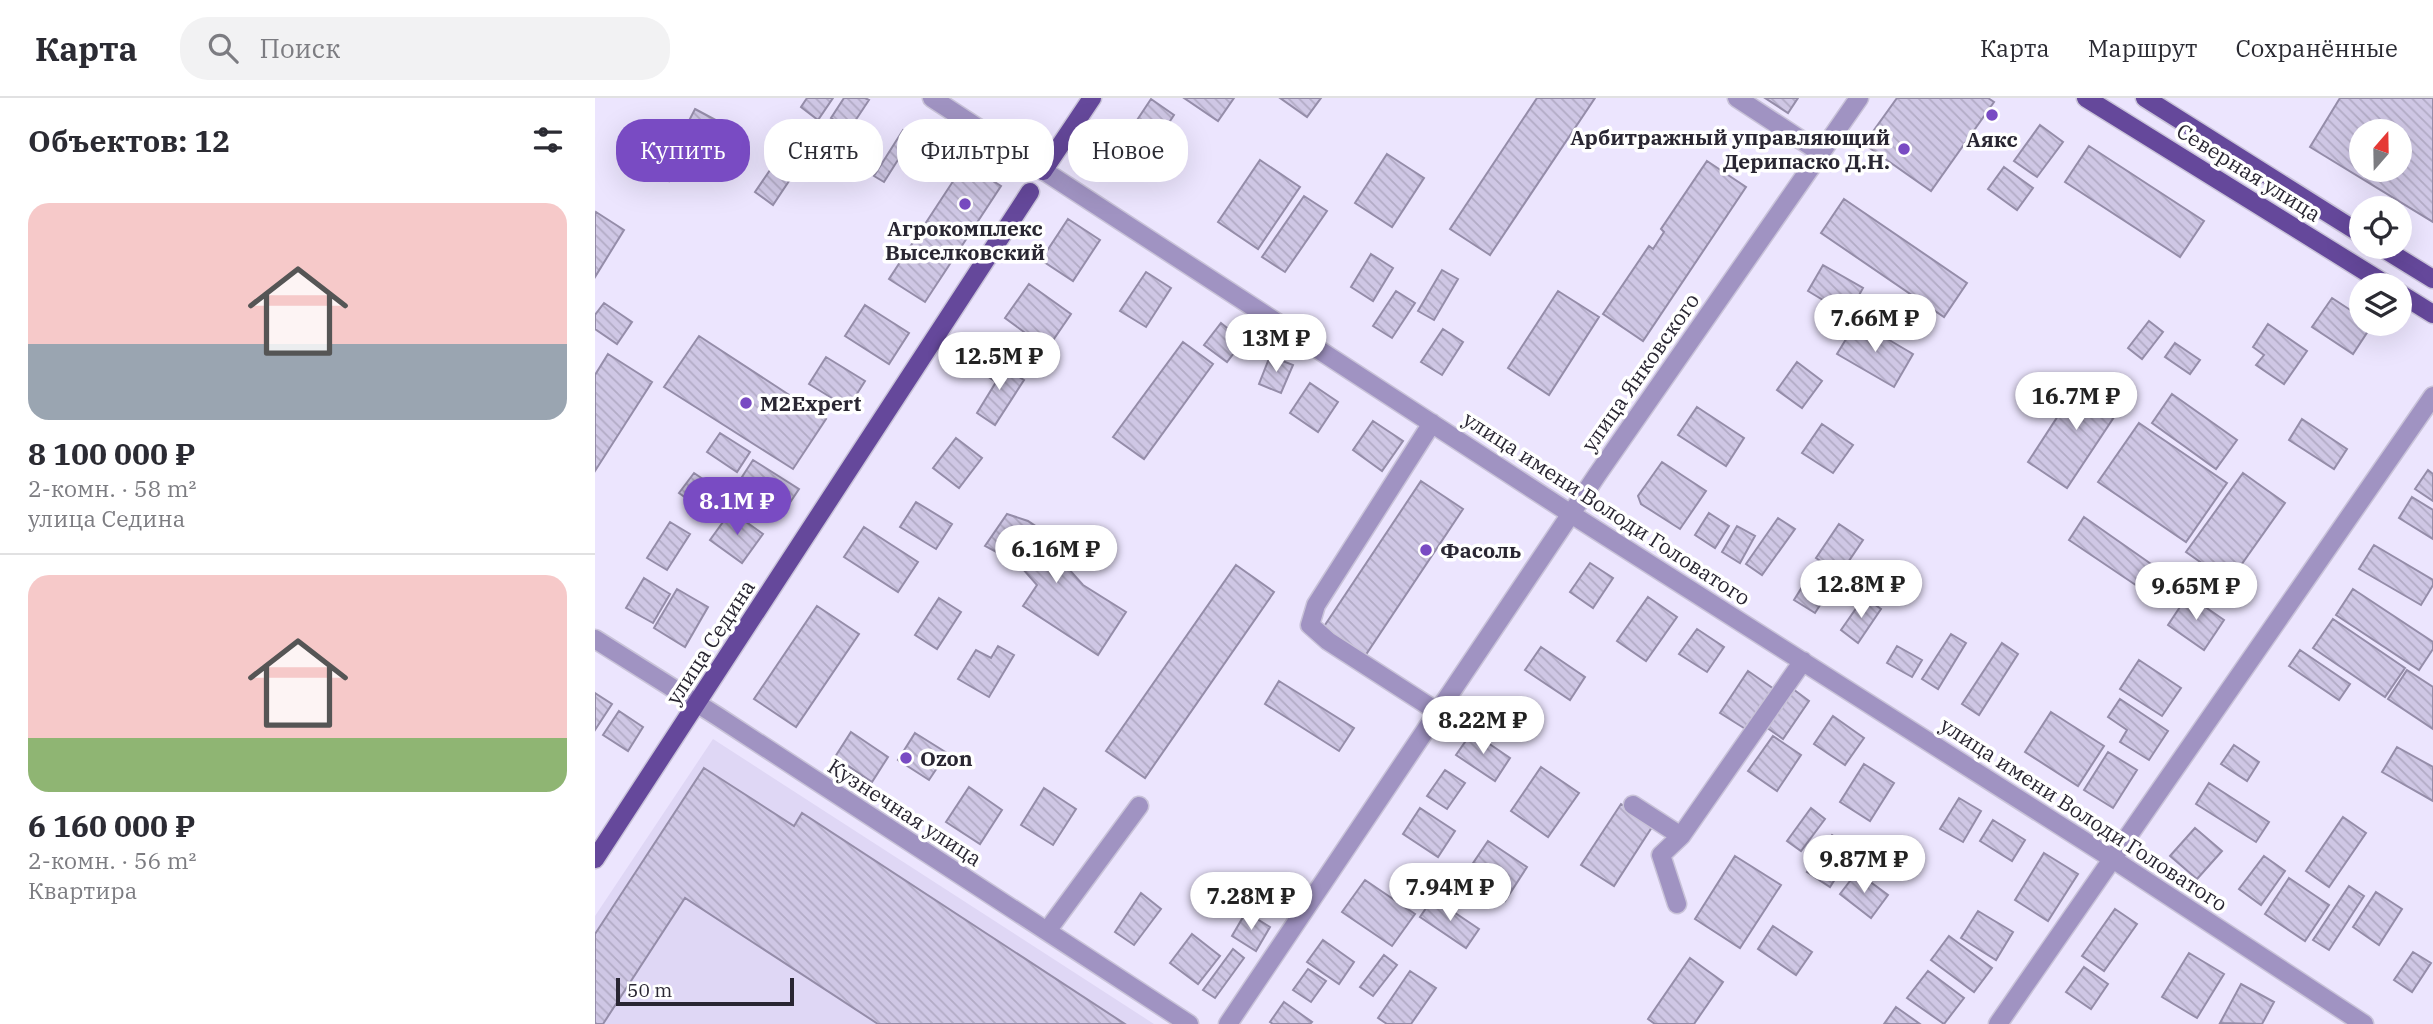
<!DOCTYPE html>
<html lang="ru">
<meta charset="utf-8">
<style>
body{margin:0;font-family:"IBM Plex Serif",serif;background:#f2f2f3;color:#2b2b33;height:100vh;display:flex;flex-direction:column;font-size:26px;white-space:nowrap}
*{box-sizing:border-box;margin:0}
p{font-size:23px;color:#7c7c81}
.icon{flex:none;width:38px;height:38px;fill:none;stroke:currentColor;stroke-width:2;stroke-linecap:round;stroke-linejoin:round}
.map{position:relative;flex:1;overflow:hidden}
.panel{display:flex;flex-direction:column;background:#fff;width:595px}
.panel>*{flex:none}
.banner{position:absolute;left:21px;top:21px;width:665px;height:63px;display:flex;gap:14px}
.needle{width:46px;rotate:20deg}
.fabs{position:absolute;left:1754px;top:21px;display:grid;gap:14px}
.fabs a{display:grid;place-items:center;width:63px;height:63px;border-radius:50%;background:#fff;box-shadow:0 7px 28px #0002;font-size:35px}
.scale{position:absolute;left:21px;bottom:18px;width:178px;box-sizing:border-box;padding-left:7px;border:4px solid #292632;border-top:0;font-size:19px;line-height:24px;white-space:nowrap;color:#292632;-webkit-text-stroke:5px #fff;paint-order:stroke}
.price{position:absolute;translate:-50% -60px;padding:0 16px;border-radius:24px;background:#fff;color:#222;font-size:23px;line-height:46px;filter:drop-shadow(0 2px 4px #0008)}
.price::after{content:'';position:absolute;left:50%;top:42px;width:21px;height:16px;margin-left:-10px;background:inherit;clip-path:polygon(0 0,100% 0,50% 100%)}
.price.current{background:#794bc3;color:#fff}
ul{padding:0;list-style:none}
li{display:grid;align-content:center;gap:14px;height:371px;padding:0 28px}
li+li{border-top:2px solid #e1e1e2}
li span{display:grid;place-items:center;height:217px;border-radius:21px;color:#555}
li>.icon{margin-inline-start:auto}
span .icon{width:126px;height:126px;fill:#fffc;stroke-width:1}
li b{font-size:30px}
h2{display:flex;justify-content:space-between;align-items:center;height:84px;padding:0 28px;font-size:30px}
.chip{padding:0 24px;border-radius:28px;background:#fff;box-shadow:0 7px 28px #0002;font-size:24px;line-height:63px}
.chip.current{background:#794bc3;color:#fff}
header{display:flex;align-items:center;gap:42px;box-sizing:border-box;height:98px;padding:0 35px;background:#fff;border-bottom:2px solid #e1e1e2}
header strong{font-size:33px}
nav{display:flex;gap:38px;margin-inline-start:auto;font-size:24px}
.search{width:490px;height:63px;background:#f2f2f3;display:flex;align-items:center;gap:18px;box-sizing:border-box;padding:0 24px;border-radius:28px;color:#7c7c81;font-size:26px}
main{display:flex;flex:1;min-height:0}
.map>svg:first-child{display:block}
.built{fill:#dfd7f5}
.building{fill:url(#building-back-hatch);stroke:#958da9;stroke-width:2;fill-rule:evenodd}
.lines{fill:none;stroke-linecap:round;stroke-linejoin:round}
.minor-casing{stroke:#c9c3d9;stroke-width:21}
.major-casing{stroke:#c9c3d9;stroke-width:21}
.minor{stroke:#a093c2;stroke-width:18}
.major{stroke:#65489b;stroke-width:18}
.poi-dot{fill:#794bc3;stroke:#fff;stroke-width:2.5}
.labels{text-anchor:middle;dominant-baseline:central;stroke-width:7;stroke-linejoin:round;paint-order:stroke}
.poi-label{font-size:21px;font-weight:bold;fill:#292632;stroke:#fff;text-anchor:start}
.street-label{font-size:21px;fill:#292632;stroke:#fff}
</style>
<header>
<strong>Карта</strong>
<div class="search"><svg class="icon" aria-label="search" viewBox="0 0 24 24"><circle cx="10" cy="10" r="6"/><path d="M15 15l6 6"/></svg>Поиск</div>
<nav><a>Карта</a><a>Маршрут</a><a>Сохранённые</a></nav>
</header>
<main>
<section class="panel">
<h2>Объектов: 12<svg class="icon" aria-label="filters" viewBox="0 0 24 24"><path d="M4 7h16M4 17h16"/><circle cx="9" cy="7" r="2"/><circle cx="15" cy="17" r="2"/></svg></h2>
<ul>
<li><span style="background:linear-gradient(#f6c9c9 65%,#9aa5b1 0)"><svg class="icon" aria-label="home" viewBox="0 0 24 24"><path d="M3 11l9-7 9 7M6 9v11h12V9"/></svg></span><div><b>8 100 000 ₽</b><p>2-комн. · 58 m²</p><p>улица Седина</p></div></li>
<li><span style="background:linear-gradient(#f6c9c9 75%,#8fb573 0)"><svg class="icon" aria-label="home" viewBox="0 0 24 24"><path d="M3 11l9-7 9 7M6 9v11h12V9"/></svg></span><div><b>6 160 000 ₽</b><p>2-комн. · 56 m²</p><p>Квартира</p></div></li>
</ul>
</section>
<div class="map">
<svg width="1838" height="926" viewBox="0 0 1838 926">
<defs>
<pattern id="building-back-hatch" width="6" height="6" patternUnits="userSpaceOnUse" patternTransform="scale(1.75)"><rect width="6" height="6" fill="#cfc7e5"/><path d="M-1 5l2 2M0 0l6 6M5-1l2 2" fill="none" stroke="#b2abc5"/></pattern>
</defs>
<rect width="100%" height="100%" fill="#ece5fe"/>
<!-- built -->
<path class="built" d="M118,641l441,285h-559v-108z"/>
<!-- building -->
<path class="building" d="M212,0h26l-15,22 -17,-13z
M249,0h21l4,2 -20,30 -18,-12z
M589,0h50l-16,23z
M685,0h41l-14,19z
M942,0h58l-105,157 -40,-26z
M1170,0h33l-10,15z
M1302,0h91l6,4 -63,89 -67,-47z
M1745,0h93v124l-123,-75zM1766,33h38v39h-38z
M556,1l23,16 -41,62 -23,-16z
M100,11l30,16 -17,33 -30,-16z
M1445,27l23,17 -26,35 -23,-16z
M308,32l10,6 -29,46 -10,-6z
M62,47l25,17 -13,19 -25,-17z
M1494,48l115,75 -24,36 -115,-75z
M792,56l37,24 -32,49 -37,-24z
M184,59l18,12 -24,36 -18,-13z
M665,62l40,27 -42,62 -40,-27z
M1112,63l39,26 -103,154 -40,-27 46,-68 4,3 11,-17 -3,-3z
M370,65l36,23 -76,116 -36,-23z
M1409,69l29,21 -16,22 -29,-21z
M709,98l23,15 -42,61 -23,-15z
M1249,101l123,84 -23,34 -123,-84z
M1,114l28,18 -29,47v-63z
M473,121l32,21 -27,41 -32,-21z
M776,156l22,14 -20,33 -22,-14z
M1228,167l40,23 -15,27 -40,-24z
M847,172l16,9 -24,41 -16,-9z
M551,174l25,16 -25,39 -26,-16z
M434,186l42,30 -24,35 -42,-31z
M801,193l19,12 -23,35 -19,-12z
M963,193l41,26 -50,78 -41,-27z
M1737,200l29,19v7l11,1 -19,29 -41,-27z
M9,205l28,19 -15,22 -22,-15v-14z
M270,207l44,28 -20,31 -44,-28z
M1262,223l56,33 -19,33 -57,-33z
M1554,223l14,11 -21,27 -14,-11z
M626,225l22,18 -16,21 -23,-17z
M1673,226l39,27 -23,33 -28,-19 8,-10 -11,-8z
M848,231l20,13 -21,33 -21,-13z
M104,238l127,83 -33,50 -129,-82z
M588,244l30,22 -69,95 -31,-22z
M1580,245l25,17 -10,14 -25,-17z
M13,256l44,28 -57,89v-96z
M675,258l23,9 -12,28 -22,-9z
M231,259l39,24 -17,27 -39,-24z
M398,263l31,19 -29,45 -18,-12 19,-31 -12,-8z
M1202,264l25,19 -20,27 -25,-18z
M1489,278l40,26 -57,86 -39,-26z
M715,285l28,19 -20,30 -28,-19z
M1577,296l65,46 -21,29 -64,-46z
M1102,309l47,31 -18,28 -48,-31z
M1707,321l45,30 -13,20 -45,-29z
M778,323l30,20 -21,30 -29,-21z
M1544,325l88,60 -41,59 -88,-60z
M1227,326l31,21 -20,28 -31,-20z
M125,335l30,19 -13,20 -30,-20z
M361,340l26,20 -23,30 -26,-20z
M158,362l46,29 -16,24 -45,-30z
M1067,364l44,29 -26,38 -39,-25 -3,-8z
M1833,372l5,4v27l-18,-12z
M99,375l31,21 -15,21 -31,-22z
M1648,375l42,30 -56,79 -43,-30z
M826,383l42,28 -100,150 -42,-28z
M1817,399l21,13v29l-34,-21z
M321,404l36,22 -16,25 -36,-22z
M136,413l32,23 -21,29 -32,-23z
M1114,415l20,13 -14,22 -20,-13z
M412,416l21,7 21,14 13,16 -4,6 25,28 43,27 -28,43 -75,-49 14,-21 -14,-16 -17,-12 -21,-11z
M1489,419l77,54 -15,21 -77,-52z
M1183,420l17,11 -33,46 -16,-11z
M75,424l20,12 -23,36 -20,-12z
M1244,426l24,16 -23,34 -24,-16z
M1142,428l18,10 -15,27 -18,-11z
M269,429l54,35 -20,30 -54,-35z
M1779,447l59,35v5l-12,20 -62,-36z
M995,465l23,15 -20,30 -23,-16z
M641,467l38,27 -129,186 -39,-27z
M1217,473l21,14 -18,28 -21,-13z
M49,480l26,16 -17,29 -27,-15z
M82,491l31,18 -23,40 -31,-19z
M1758,491l80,53v7l-14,21 -83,-55z
M1593,497l36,25 -20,30 -36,-25z
M1053,499l29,20 -31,44 -29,-20z
M1269,499l17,12 -23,34 -17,-13z
M344,500l22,14 -24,37 -22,-14z
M222,508l42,28 -63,93 -42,-28z
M1738,521l72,49 -20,29 -72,-49z
M1102,531l27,18 -17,25 -28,-18z
M1356,536l15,9 -28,46 -16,-10z
M1407,545l16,11 -39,61 -17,-11z
M403,548l16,9 -25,42 -31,-18 18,-29 15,8z
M1302,548l25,14 -10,17 -25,-14z
M946,549l44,30 -15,23 -45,-30z
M1705,552l50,34 -11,16 -50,-34z
M1544,562l42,28 -19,28 -42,-27z
M1812,572l26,17v42l-45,-30z
M1153,573l26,18 -27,41 -27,-17z
M684,583l75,47 -15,23 -74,-47z
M1194,588l20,15 -26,38 -20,-14z
M0,595l17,11 -17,26z
M1525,601l48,32 -19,29 -29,-18 7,-12 -19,-13z
M24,613l24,16 -15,24 -25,-16z
M1456,614l53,34 -26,40 -53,-34z
M1238,618l31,22 -19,27 -31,-21z
M256,634l37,25 -16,25 -37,-25z
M877,634l38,26 -15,23 -39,-26z
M320,635l32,20 -18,27 -31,-20z
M1178,638l28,19 -24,36 -29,-20z
M1639,647l25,17 -12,19 -26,-17z
M1802,649l36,20v34l-51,-29z
M1513,654l29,18 -24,38 -29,-18z
M1269,666l30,19 -24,38 -30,-19z
M946,669l38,26 -31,44 -37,-26z
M109,670l90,58 8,-13 323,211h-247l-193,-126 -82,126h-8v-90z
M850,672l20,13 -18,26 -20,-13z
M1614,685l60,39 -13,20 -60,-38z
M374,689l33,23 -22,34 -34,-22z
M449,690l32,21 -23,36 -32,-20z
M1364,700l22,13 -18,31 -23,-13z
M1026,706l33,20 -40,62 -33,-21z
M825,710l35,23 -17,26 -35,-23z
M1216,710l14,11 -24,32 -14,-10z
M1748,719l23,16 -37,54 -23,-16z
M1398,722l32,20 -13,21 -32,-20z
M1600,730l27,23 -25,28 -27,-23z
M1237,737l22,14 -24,38 -23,-15z
M893,743l39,26 -22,34 -40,-26z
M1449,755l34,21 -30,47 -33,-21z
M1140,758l46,29 -41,63 -45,-29z
M1669,758l21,15 -24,34 -22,-16z
M1262,774l31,23 -17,23 -31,-24z
M1694,780l40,27 -24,36 -40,-27z
M770,782l50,34 -23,32 -50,-34z
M1754,788l15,10 -35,54 -16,-10z
M1781,794l26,17 -23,36 -26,-18z
M546,795l20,16 -27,36 -19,-13z
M838,800l46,31 -13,19 -46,-31z
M1520,811l22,15 -33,47 -22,-15z
M1383,813l35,21 -17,28 -35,-22z
M651,814l24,15 -14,24 -24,-15z
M1178,828l39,26 -16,23 -38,-26z
M597,836l28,22 -22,28 -28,-21z
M1354,838l43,32 -18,24 -43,-32z
M728,842l31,22 -15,22 -32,-22z
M638,851l11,9 -29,40 -12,-8z
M1818,854l18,11 -19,29 -18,-12z
M1594,855l35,21 -27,44 -35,-21z
M789,857l13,10 -24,31 -13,-9z
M1095,860l33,24 -29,42h-39l-7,-5z
M1489,869l24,17 -17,25 -25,-17z
M713,871l18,12 -15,21 -18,-12z
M815,873l26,17 -25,36h-24l-9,-6z
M1333,873l36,27 -20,26 -37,-26z
M1646,886l33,18 -12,22 -42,-1z
M689,904l28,20 -2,2h-37l-3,-2z
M1301,909l24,17h-36z"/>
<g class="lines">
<!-- minor casing -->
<g class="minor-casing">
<path id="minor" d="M337,0l639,416 540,344 253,166
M1142,0l84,55
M837,325l-116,182 -6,20 18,16 110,71
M0,541l122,77 472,308
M1038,707l48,31 122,-175
M1082,806l-16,-49 20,-19
M452,833l92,-125
M633,926l369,-549 262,-377
M1403,926l435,-628"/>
</g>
<!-- major casing -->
<g class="major-casing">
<path id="major" d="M1491,0l301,187
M1550,0l216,136
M448,73l49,-73
M1786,149l52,32
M1804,195l34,21
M0,761l435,-667"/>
</g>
<!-- minor -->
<use href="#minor" class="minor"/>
<!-- major -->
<use href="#major" class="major"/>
</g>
<!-- markers -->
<g class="poi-dot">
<circle cx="1397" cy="17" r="7"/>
<circle cx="1309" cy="51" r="7"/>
<circle cx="370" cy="106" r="7"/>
<circle cx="151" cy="305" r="7"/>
<circle cx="831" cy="452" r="7"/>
<circle cx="311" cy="660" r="7"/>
</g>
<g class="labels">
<!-- poi labels -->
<g class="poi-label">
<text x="1295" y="39" text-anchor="end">Арбитражный управляющий<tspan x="1295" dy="24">Дерипаско Д.Н.</tspan></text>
<text x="1397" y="41" text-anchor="middle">Аякс</text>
<text x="370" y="130" text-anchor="middle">Агрокомплекс<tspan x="370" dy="24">Выселковский</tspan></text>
<text x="165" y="305">M2Expert</text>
<text x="845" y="452">Фасоль</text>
<text x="325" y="660">Ozon</text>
</g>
<!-- street labels -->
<g class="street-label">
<text transform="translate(1654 74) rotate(32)">Северная улица</text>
<text transform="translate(1045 274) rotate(-55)">улица Янковского</text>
<text transform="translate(1012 410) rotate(33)">улица имени Володи Головатого</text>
<text transform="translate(115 544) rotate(-57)">улица Седина</text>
<text transform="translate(310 714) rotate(33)">Кузнечная улица</text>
<text transform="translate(1489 716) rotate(33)">улица имени Володи Головатого</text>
</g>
</g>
</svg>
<div class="fabs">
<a><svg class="needle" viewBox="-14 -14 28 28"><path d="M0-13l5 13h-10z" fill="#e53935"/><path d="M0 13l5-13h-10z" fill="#7c7c81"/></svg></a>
<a><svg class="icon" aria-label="locate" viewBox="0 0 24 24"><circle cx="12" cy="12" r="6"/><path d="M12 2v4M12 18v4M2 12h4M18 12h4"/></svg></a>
<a><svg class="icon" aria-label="layers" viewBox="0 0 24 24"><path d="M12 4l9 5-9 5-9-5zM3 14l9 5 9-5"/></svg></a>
</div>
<div class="scale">50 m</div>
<b class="price" style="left:1280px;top:256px">7.66M ₽</b>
<b class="price" style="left:681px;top:276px">13M ₽</b>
<b class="price" style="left:404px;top:294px">12.5M ₽</b>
<b class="price" style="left:1481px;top:334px">16.7M ₽</b>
<b class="price current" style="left:142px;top:439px">8.1M ₽</b>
<b class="price" style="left:461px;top:487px">6.16M ₽</b>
<b class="price" style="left:1266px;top:522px">12.8M ₽</b>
<b class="price" style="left:1601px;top:524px">9.65M ₽</b>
<b class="price" style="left:888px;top:658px">8.22M ₽</b>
<b class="price" style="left:1269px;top:797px">9.87M ₽</b>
<b class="price" style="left:855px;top:825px">7.94M ₽</b>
<b class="price" style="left:656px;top:834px">7.28M ₽</b>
<div class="banner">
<a class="chip current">Купить</a>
<a class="chip">Снять</a>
<a class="chip">Фильтры</a>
<a class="chip">Новое</a>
</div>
</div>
</main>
